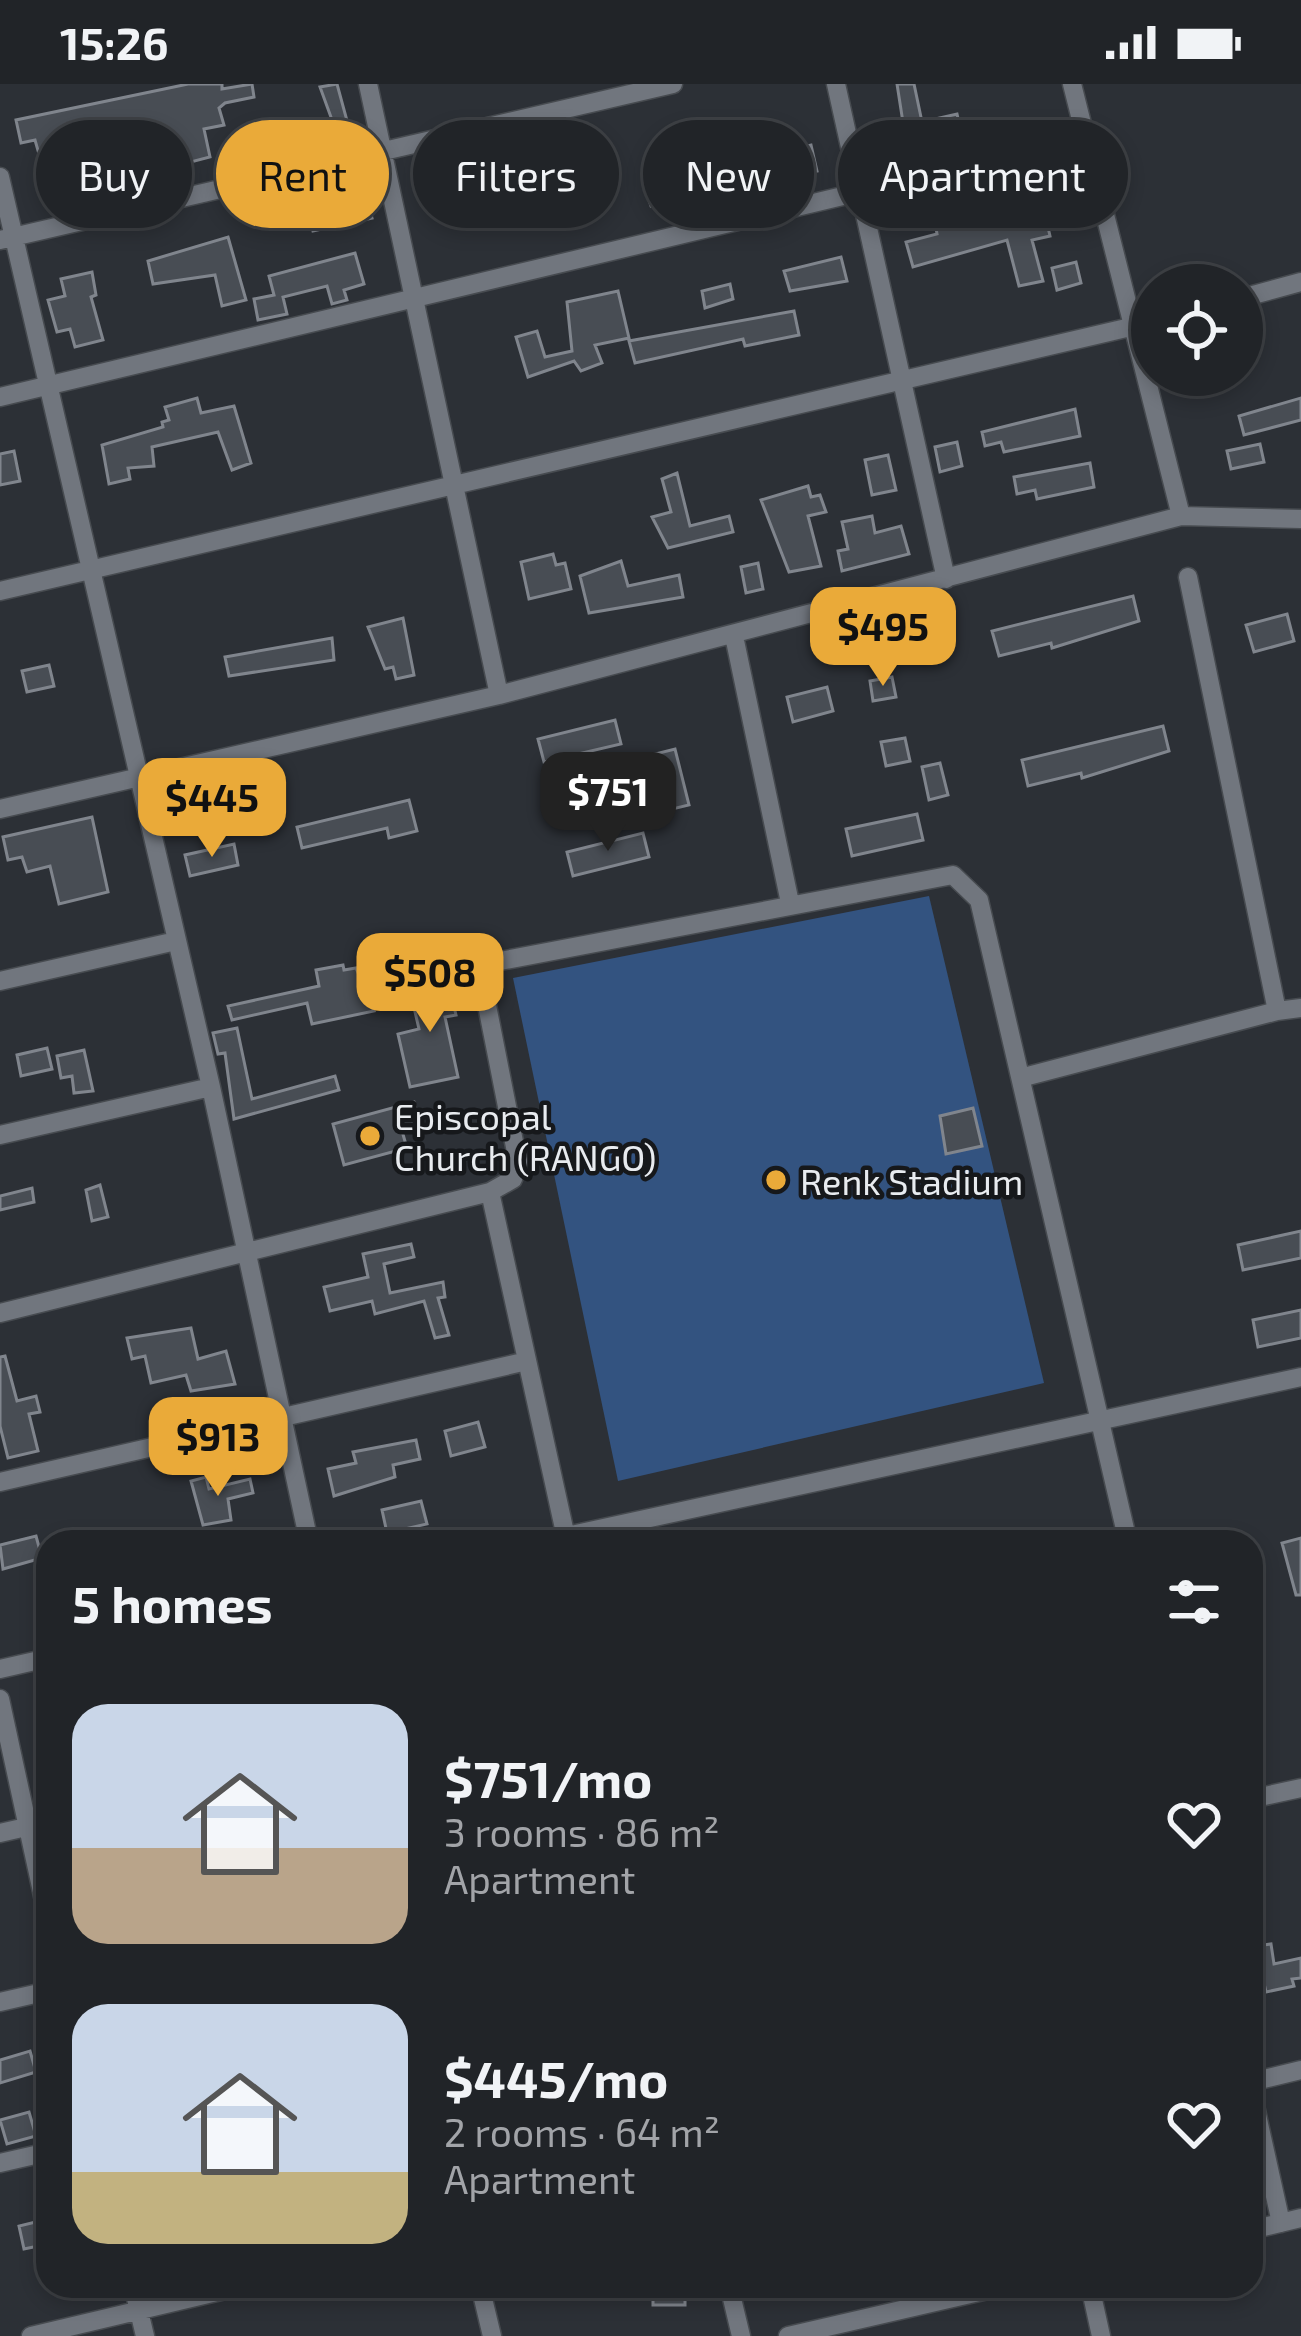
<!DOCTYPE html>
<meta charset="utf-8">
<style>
body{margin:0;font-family:"Exo 2",sans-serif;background:#292c30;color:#f1f3f6;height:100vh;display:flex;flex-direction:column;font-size:45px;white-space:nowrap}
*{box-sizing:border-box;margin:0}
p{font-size:39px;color:#a2a4a8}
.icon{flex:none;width:66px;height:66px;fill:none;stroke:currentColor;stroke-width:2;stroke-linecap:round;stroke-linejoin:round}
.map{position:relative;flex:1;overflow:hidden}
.drawer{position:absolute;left:36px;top:1446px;width:1227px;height:768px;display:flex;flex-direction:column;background:#212428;border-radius:36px;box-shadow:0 6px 18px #0003,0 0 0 3px #3e4145}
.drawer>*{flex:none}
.guide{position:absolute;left:36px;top:36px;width:1230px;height:108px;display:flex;gap:24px}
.tools{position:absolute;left:1131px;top:180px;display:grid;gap:24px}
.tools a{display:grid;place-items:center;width:132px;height:132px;border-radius:50%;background:#212428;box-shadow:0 6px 18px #0003,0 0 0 3px #3e4145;font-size:60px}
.price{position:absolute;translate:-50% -102px;padding:0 27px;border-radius:24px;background:#eaaa39;color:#111;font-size:39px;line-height:78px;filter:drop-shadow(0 3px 6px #0008)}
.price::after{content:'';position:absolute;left:50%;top:72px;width:36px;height:27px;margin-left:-18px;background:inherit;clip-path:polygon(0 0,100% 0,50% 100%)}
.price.on{background:#222;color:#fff}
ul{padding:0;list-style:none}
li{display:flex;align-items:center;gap:36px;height:300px;padding:0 36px}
li span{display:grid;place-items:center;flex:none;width:336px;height:240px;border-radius:36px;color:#555}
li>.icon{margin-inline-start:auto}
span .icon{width:144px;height:144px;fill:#fffc;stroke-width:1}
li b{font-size:51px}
h2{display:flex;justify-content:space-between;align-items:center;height:144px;padding:0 36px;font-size:51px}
.tag{padding:0 42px;border-radius:54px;background:#212428;box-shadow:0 6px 18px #0003,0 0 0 3px #3e4145;font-size:42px;line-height:108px}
.tag.on{background:#eaaa39;color:#111}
.status{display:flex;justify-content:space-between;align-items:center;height:84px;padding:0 60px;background:#212428;direction:ltr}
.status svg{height:33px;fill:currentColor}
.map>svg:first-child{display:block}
.green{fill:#335380}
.building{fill:#484d54;stroke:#80858d;stroke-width:3}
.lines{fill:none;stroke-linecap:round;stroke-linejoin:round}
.street-casing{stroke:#474b50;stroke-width:21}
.street{stroke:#71767e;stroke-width:18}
.poi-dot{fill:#eaaa39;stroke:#16181b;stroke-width:4.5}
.labels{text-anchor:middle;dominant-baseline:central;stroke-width:9;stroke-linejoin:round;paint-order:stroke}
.poi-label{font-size:36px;fill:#e8ebef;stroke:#16181b;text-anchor:start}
</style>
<div class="status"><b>15:26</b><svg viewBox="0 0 49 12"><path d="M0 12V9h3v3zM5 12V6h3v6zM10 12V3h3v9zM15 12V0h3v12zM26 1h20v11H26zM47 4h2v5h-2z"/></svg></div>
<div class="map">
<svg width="1301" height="2252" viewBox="0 0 1301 2252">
<rect width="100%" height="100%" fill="#2c3036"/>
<!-- green -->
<path class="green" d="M929,812l115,487 -426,98 -105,-503z"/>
<!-- building -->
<path class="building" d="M188,0h34v5l30,-5 2,13 -29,6 -6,5 5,17 -20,4 6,28 -23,6 -4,-15 -93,30 -2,-10 -9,2 -2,-12 -34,10 -8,-28 -14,3 -5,-23z
M337,0l15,55 -42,9 -5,-22 27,-6 -12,-33z
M897,0h17l8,38 35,-8 6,26 -66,6 -3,-14 10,-3z
M778,52l1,17 32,-8 6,26 -11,2 3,13 -54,13 -7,-18 -97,25 -8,-23 58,-13 -6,-28 14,-1 2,9z
M504,90l6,25 -31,7 -6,-25z
M551,99l5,17 19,-5 8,29 -36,2 -10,-39z
M366,111l6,23 -59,13 -5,-23z
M1045,130l5,22 -18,4 11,41 -24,5 -12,-46 -94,27 -7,-25 31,-8 -1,-6 59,-13 2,10z
M228,153l18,63 -24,6 -7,-31 -62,9 -5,-23z
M355,169l9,31 -20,6 3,10 -15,4 -5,-18 -44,11 4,17 -29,6 -4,-21 20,-4 -5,-19z
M841,173l6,24 -57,10 -6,-20z
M1076,178l5,21 -24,7 -5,-22z
M92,188l4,23 -5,2 12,43 -28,7 -5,-18 -13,3 -9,-32 17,-4 -4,-17z
M730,200l3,15 -28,9 -3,-17z
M618,207l11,47 -34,7 7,18 -21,8 -7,-10 -46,16 -12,-40 21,-6 8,26 27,-6 -5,-49z
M794,227l5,24 -54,11 -2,-7 -108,24 -6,-22z
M197,314l4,15 33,-7 17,57 -19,7 -14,-38 -66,15 2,19 -26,2 2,11 -21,5 -7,-39 61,-18 -1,-5 7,-2 -4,-13z
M1301,314v22l-57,15 -5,-19z
M1075,325l5,27 -76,16 -3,-10 -16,4 -3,-14z
M957,358l5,24 -22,6 -5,-25z
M1260,360l4,18 -33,7 -4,-18z
M14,367l6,30 -20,4v-31z
M888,371l8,35 -24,5 -7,-35z
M1090,379l4,24 -57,12 -2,-9 -18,4 -3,-17z
M677,389l13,53 39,-10 4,16 -65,16 -16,-31 19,-5 -9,-33z
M808,402l3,11 9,-2 6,17 -18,4 13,50 -32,6 -28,-72z
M872,432l3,17 26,-7 8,28 -67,17 -4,-20 10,-2 -6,-27z
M553,470l3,11 9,-2 6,26 -42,10 -8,-37z
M621,477l7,25 51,-11 4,22 -94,16 -9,-37z
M758,479l5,26 -17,4 -5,-26z
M1133,512l6,25 -87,27 -1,-5 -52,13 -7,-25z
M1287,530l7,27 -40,11 -8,-27z
M403,534l11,57 -18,4 -3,-12 -8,2 -17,-42z
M332,554l2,22 -105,16 -4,-19z
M49,581l5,21 -27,6 -5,-21z
M892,593l4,20 -23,4 -3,-20z
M827,603l6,24 -40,11 -6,-25z
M615,636l6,24 -77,18 -6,-23z
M1163,642l6,25 -87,27 -1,-5 -53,13 -6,-26z
M905,654l5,23 -24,5 -5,-24z
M675,665l14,56 -21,5 -13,-56z
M940,679l8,32 -19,5 -7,-33z
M267,701l4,18 -31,7 -3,-18z
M409,716l8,31 -28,7 -2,-10 -85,20 -5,-21z
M917,730l6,26 -71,16 -6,-27z
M92,733l16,75 -49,12 -9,-38 -23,6 -5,-15 -14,3 -5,-23z
M643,749l6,24 -76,19 -6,-24z
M234,760l4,21 -48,11 -5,-21z
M343,881l1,5 12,-2 18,43 -62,13 -5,-21 -75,17 -4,-14 91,-20 -3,-16z
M447,894l9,37 -11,2 13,60 -48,10 -12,-53 21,-5 -10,-43z
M237,944l15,71 83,-23 4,14 -105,29 -9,-66 -7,1 -5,-21z
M47,964l5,21 -31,7 -4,-21z
M84,966l9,41 -19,2 -2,-17 -11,2 -4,-22z
M414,1018l7,24 -19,5 5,17 -63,17 -11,-41z
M973,1024l9,38 -36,8 -6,-38z
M100,1101l8,32 -16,4 -6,-31z
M32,1104l2,14 -34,8v-14z
M1301,1147v27l-58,12 -5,-25z
M411,1160l3,13 -30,7 6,29 53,-11 2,15 -7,1 11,37 -14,3 -11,-37 -49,13 -3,-13 -42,10 -6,-24 44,-10 -5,-23z
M1301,1226v28l-43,9 -5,-27z
M191,1244l7,31 28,-8 9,33 -44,7 -5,-16 -35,8 -6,-27 -13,3 -5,-21z
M5,1272l12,45 19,-5 4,16 -11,2 9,37 -30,7 -8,-32v-69z
M478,1338l7,25 -34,9 -6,-25z
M416,1356l4,19 -27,6 2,12 -61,19 -6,-27 28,-6 -3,-11z
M206,1393l3,12 41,-10 3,14 -25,6 3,21 -28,5 -12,-44z
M421,1417l6,23 -40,9 -5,-23z
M36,1452l6,22 -39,11 -3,-24z
M1301,1454v57h-5l-14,-52z
M1271,1860l3,20 27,-6v20l-9,1 2,7 -28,6 -10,-46z
M30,1967l6,21 -36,11v-23z
M29,2028l7,24 -29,8 -7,-24z
M48,2135v25l-24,5 -5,-23z
M685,2206v15h-32v-14z"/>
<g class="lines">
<!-- street casing -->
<g class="street-casing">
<path id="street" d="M368,0l131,611
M836,0l110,495
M1072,0l109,432
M0,93l211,910 98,455
M0,156l673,-156
M1242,214l59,-16
M0,313l1086,-259
M1188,493l89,434 24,-3
M0,507l1152,-269
M734,552l56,267
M0,725l499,-114 682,-179 120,3
M0,897l176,-40
M1024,993l253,-66
M0,1051l211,-48
M490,1108l23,-13 5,-17 -39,-197 474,-90 26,25 149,642
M0,1229l490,-121 77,350
M0,1398l527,-121
M539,1458l762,-165
M0,1585l48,-11
M0,1615l48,220
M1251,1715l50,-11
M0,1749l48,-11
M0,1918l48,-11
M1251,1998l50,-12
M1251,2004l30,135
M0,2079l48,-11
M1251,2146l50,-12
M133,2202l12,50
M480,2202l12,50
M729,2202l12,50
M1090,2202l11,50
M31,2252l211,-50
M788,2252l217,-50"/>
</g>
<!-- street -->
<use href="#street" class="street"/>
</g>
<!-- markers -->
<g class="poi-dot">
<circle cx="370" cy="1052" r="12"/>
<circle cx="776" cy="1096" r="12"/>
</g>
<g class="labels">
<!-- poi labels -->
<g class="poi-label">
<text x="394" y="1031">Episcopal<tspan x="394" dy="41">Church (RANGO)</tspan></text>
<text x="800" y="1096">Renk Stadium</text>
</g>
</g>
</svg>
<div class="tools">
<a><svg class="icon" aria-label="locate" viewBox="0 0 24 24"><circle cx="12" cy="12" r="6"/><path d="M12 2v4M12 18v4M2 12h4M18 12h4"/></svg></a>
</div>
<b class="price" style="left:883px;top:605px">$495</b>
<b class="price on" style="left:608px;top:770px">$751</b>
<b class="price" style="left:212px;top:776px">$445</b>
<b class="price" style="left:430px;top:951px">$508</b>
<b class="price" style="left:218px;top:1415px">$913</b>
<div class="guide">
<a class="tag">Buy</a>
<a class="tag on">Rent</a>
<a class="tag">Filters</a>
<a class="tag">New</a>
<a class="tag">Apartment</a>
</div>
<section class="drawer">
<h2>5 homes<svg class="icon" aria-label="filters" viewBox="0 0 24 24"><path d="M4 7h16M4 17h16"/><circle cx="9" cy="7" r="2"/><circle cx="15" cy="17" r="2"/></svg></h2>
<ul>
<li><span style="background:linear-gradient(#c9d6e8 60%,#b9a48a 0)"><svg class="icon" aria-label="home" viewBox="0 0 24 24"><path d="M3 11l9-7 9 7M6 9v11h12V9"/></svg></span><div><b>$751/mo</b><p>3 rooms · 86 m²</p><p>Apartment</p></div><svg class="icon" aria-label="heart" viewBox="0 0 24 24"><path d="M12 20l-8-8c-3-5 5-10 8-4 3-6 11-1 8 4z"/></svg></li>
<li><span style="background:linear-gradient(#c9d6e8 70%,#c2b280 0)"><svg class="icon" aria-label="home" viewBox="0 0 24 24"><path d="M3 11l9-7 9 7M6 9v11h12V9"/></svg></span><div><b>$445/mo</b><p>2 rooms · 64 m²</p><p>Apartment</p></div><svg class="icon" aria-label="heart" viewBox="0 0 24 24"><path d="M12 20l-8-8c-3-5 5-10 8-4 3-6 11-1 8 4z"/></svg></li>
</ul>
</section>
</div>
